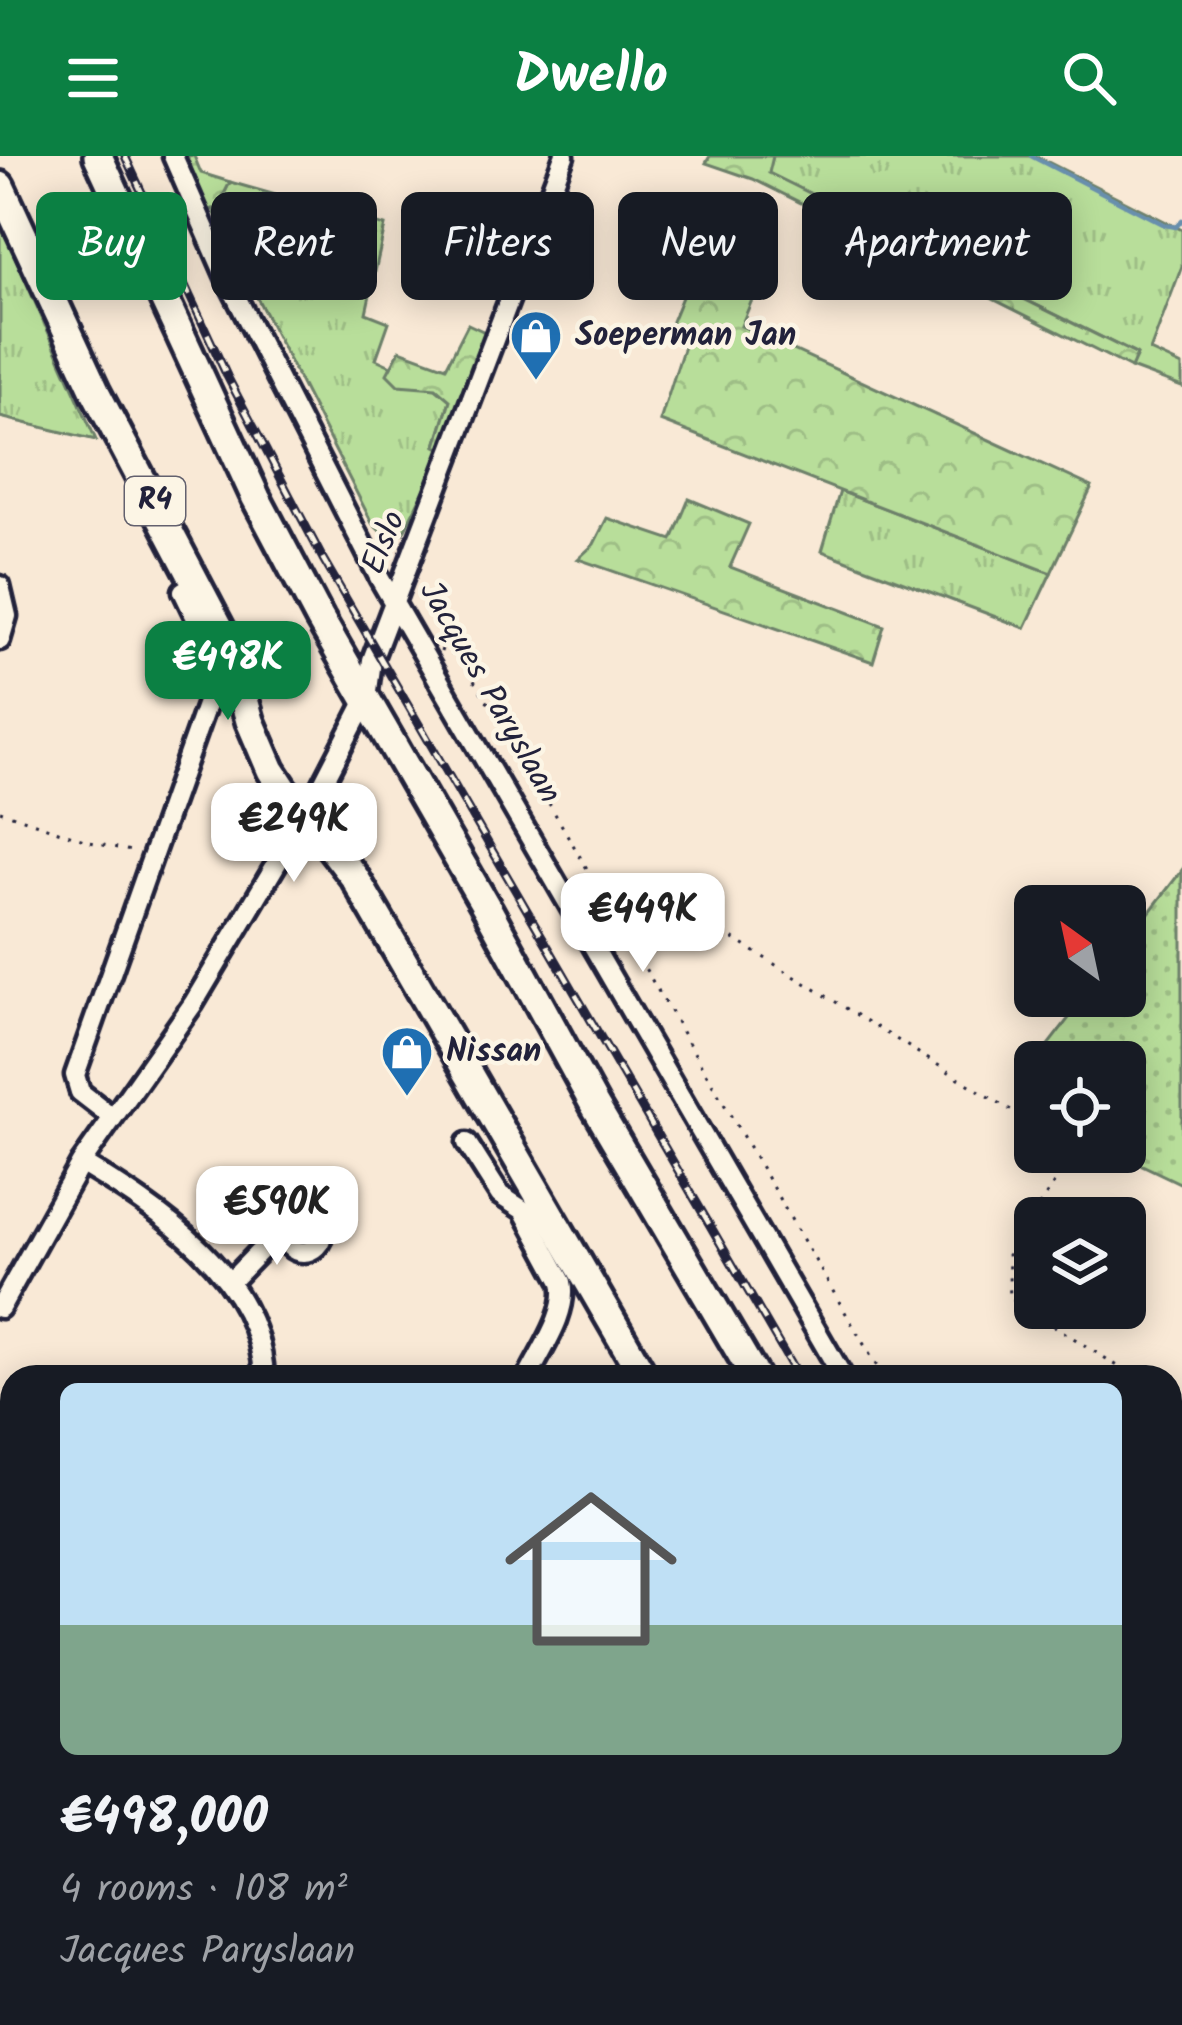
<!DOCTYPE html>
<meta charset="utf-8">
<style>
body{margin:0;font-family:Kalam,sans-serif;background:#242831;color:#f1f3f6;height:100vh;display:flex;flex-direction:column;font-size:45px;white-space:nowrap}
*{box-sizing:border-box;margin:0}
p{font-size:39px;color:#9ea1a6}
.icon{flex:none;width:66px;height:66px;fill:none;stroke:currentColor;stroke-width:2;stroke-linecap:round;stroke-linejoin:round}
.map{position:relative;flex:1;overflow:hidden}
.side{position:absolute;left:0px;top:1209px;width:1182px;height:660px;display:flex;flex-direction:column;background:#171b24;border-radius:36px 36px 0 0;box-shadow:0 6px 30px #0003}
.side>*{flex:none}
.top-card{position:absolute;left:36px;top:36px;width:1110px;height:108px;display:flex;gap:24px}
.needle{width:78px;rotate:327deg}
.tools{position:absolute;left:1014px;top:729px;display:grid;gap:24px}
.tools a{display:grid;place-items:center;width:132px;height:132px;border-radius:18px;background:#171b24;box-shadow:0 6px 30px #0003;font-size:60px}
.price{position:absolute;translate:-50% -102px;padding:0 27px;border-radius:24px;background:#fff;color:#222;font-size:39px;line-height:78px;filter:drop-shadow(0 3px 6px #0008)}
.price::after{content:'';position:absolute;left:50%;top:72px;width:36px;height:27px;margin-left:-18px;background:inherit;clip-path:polygon(0 0,100% 0,50% 100%)}
.price.active{background:#0b8043;color:#fff}
ul{padding:0;list-style:none}
li{display:grid;align-content:center;gap:24px;height:636px;padding:0 60px}
li+li{border-top:3px solid #363941}
li span{display:grid;place-items:center;height:372px;border-radius:18px;color:#555}
li>.icon{margin-inline-start:auto}
span .icon{width:216px;height:216px;fill:#fffc;stroke-width:1}
li b{font-size:51px}
.tag{padding:0 42px;border-radius:18px;background:#171b24;box-shadow:0 6px 30px #0003;font-size:42px;line-height:108px}
.tag.active{background:#0b8043;color:#fff}
header{display:flex;justify-content:space-between;align-items:center;height:156px;padding:0 60px;background:#0b8043;color:#fff;font-size:54px;font-weight:700}
.map>svg:first-child{display:block}
.grass{fill:url(#grass-tufts);stroke:#6d806a;stroke-width:3}
.forest{fill:url(#forest-crowns);stroke:#6d806a;stroke-width:3}
.park{fill:url(#park-dots);stroke:#6d806a;stroke-width:3}
.lines{fill:none;stroke-linecap:round;stroke-linejoin:round}
.stream{stroke:#688fad;stroke-width:4.5}
.minor-casing{stroke:#22223b;stroke-width:27}
.highway-casing{stroke:#22223b;stroke-width:36}
.path{stroke:#22223b;stroke-width:3;stroke-dasharray:3 9;stroke-linecap:butt}
.minor{stroke:#fcf5e5;stroke-width:18}
.highway{stroke:#fcf5e5;stroke-width:27}
.rail-casing{stroke:#22223b;stroke-width:9}
.rail{stroke:#fcf5e5;stroke-width:4.5;stroke-dasharray:14;stroke-linecap:butt}
.labels{text-anchor:middle;dominant-baseline:central;stroke-width:9;stroke-linejoin:round;paint-order:stroke}
.shield{fill:#fcf5e5;stroke:#63616e;stroke-width:3}
.shield-label{font-size:30px;font-weight:bold;fill:#22223b}
.poi-label{font-size:33px;font-weight:bold;fill:#22223b;stroke:#fcf5e5;text-anchor:start}
.street-label{font-size:33px;fill:#22223b;stroke:#fcf5e5}
</style>
<header><svg class="icon" aria-label="menu" viewBox="0 0 24 24"><path d="M4 6h16M4 12h16M4 18h16"/></svg>Dwello<svg class="icon" aria-label="search" viewBox="0 0 24 24"><circle cx="10" cy="10" r="6"/><path d="M15 15l6 6"/></svg></header>
<div class="map">
<svg width="1182" height="1869" viewBox="0 0 1182 1869">
<defs>
<pattern id="grass-tufts" width="24" height="20" patternUnits="userSpaceOnUse" patternTransform="scale(3)"><rect width="24" height="20" fill="#b8de9a"/><path d="M3 7l-1-3M5 7V3M7 7l1-3M15 17l-1-3M17 17v-4M19 17l1-3" fill="none" stroke="#9ebe86"/></pattern>
<pattern id="forest-crowns" width="20" height="18" patternUnits="userSpaceOnUse" patternTransform="scale(3)"><rect width="20" height="18" fill="#b8de9a"/><path d="M2 6a3 3 0 1 1 6 0M12 15a3 3 0 1 1 6 0" fill="none" stroke="#9ebe86"/></pattern>
<pattern id="park-dots" width="8" height="8" patternUnits="userSpaceOnUse" patternTransform="scale(3)"><rect width="8" height="8" fill="#b8de9a"/><path d="M2 2h.1M6 6h.1" fill="none" stroke="#9ebe86" stroke-width="1.8" stroke-linecap="round"/></pattern>
</defs>
<rect width="100%" height="100%" fill="#f9e9d6"/>
<filter id="ink" filterUnits="userSpaceOnUse"><feTurbulence type="fractalNoise" baseFrequency=".00833" numOctaves="2"/><feDisplacementMap in="SourceGraphic" scale="24" xChannelSelector="R" yChannelSelector="G"/><feConvolveMatrix kernelMatrix="1 2 1 2 8 2 1 2 1" color-interpolation-filters="sRGB"/></filter>
<g filter="url(#ink)">
<!-- grass -->
<path class="grass" d="M773,0h263l146,74v36l-32,85 32,15v21l-51,-19 5,-14 -368,-181z
M230,26l155,44 -19,87 23,9 -13,37 15,7 -3,8 48,14 14,12 -14,45 8,5 -41,83h-21l-10,-10 -125,-245 24,6 2,-41 -39,-9 -14,-32z
M0,67l96,217 -96,-23z
M840,335l211,82 -26,55 -203,-77z"/>
<!-- forest -->
<path class="forest" d="M178,0h16l7,17 29,9 -10,20 14,32c24,6 45,8 61,28l-12,19 -12,3 -24,-6 -34,-69 -10,4z
M710,0h63l-4,17 368,182 -6,13 -378,-189 -47,-16z
M707,80l61,26 -27,64 351,161 -41,86 -391,-152 25,-78 -19,-7z
M468,168l21,10 -45,116 -8,-4 14,-46 -14,-12 -38,-3 -11,-11 13,-24 46,17z
M689,343l60,25 -19,43 154,59 -11,36 -295,-103 16,-15 13,-26 65,22z"/>
<!-- park -->
<path class="park" d="M1182,714v314l-67,-32h10v-90h-90l51,-66h39v-52z
M0,1557l12,6v294h95l-5,12h-102z"/>
<g class="lines">
<!-- stream -->
<path class="stream" d="M1031,0l134,69 11,2 6,-7"/>
<!-- minor casing -->
<g class="minor-casing">
<path id="minor" d="M173,0l53,121 154,302 463,798
M0,430l7,30 -7,24
M111,960l-31,-24 -5,-17 136,-384 -3,-48 -25,-52
M467,987l33,52 23,15 39,72c7,30 -21,68 -34,95
M81,1007c78,47 179,113 183,214
M284 1077a19 19 0 1 1 38 0a19 19 0 1 1-38 0Z
M230,1126l59,-61
M0,1152l81,-145 112,-159 122,-205 52,-101 5,-38 192,-504
M0,1466l12,-24
M0,1475l5,15 7,2
M0,1714l12,19
M0,1830l12,17
M19,1857l20,6 17,-6
M441,1857l1,12
M617,1857l20,12
M1156,1857l5,12
M111,1869l4,-12
M307,1869l4,-12"/>
</g>
<!-- highway casing -->
<g class="highway-casing">
<path id="highway" d="M98,0l158,342 64,121 168,291 106,194 161,273
M0,30l96,207 133,253 21,75 21,49 32,49 25,24 27,35 289,499
M1030,1857l10,12"/>
</g>
<!-- path -->
<path class="path" d="M440,494l19,7 56,88 368,632
M0,655l90,31 45,10
M599,731l109,36 327,202
M1053,996l9,20 -54,79 2,47 125,79
M1170,1243l12,8
M1170,1555l12,-28
M1170,1711l12,6
M1170,1807l12,25"/>
<!-- minor -->
<use href="#minor" class="minor"/>
<!-- highway -->
<use href="#highway" class="highway"/>
<!-- rail casing -->
<g class="rail-casing">
<path id="rail" d="M125,0l102,220 96,183 475,818
M1114,1857l5,12"/>
</g>
<!-- rail -->
<use href="#rail" class="rail"/>
</g>
</g>
<!-- icons -->
<defs>
<g id="shop-pin" transform="scale(2.7)"><path d="M0 17L-7.5 6A9.5 9.5 0 1 1 7.5 6Z" fill="#1f6fb2" stroke="#fcf5e5"/><path d="M-5-2.5h2.3a2.7 3.5 0 0 1 5.4 0H5L5.5 6h-11ZM-1.5-2.5h3a1.5 2.3 0 0 0-3 0Z" fill="#fff"/></g>
</defs>
<g fill-rule="evenodd">
<use href="#shop-pin" x="536" y="180"/>
<use href="#shop-pin" x="407" y="896"/>
</g>
<g class="labels">
<!-- shield labels -->
<rect class="shield" x="125" y="321" width="60" height="48" rx="9"/>
<g class="shield-label">
<text x="155" y="345">R4</text>
</g>
<!-- poi labels -->
<g class="poi-label">
<text x="575" y="180">Soeperman Jan</text>
<text x="446" y="896">Nissan</text>
</g>
<!-- street labels -->
<g class="street-label">
<text transform="translate(385 387) rotate(-68)">Elslo</text>
<text transform="translate(489 537) rotate(60)">Jacques Paryslaan</text>
</g>
</g>
</svg>
<div class="tools">
<a><svg class="needle" viewBox="-14 -14 28 28"><path d="M0-13l5 13h-10z" fill="#e53935"/><path d="M0 13l5-13h-10z" fill="#9ea1a6"/></svg></a>
<a><svg class="icon" aria-label="locate" viewBox="0 0 24 24"><circle cx="12" cy="12" r="6"/><path d="M12 2v4M12 18v4M2 12h4M18 12h4"/></svg></a>
<a><svg class="icon" aria-label="layers" viewBox="0 0 24 24"><path d="M12 4l9 5-9 5-9-5zM3 14l9 5 9-5"/></svg></a>
</div>
<b class="price active" style="left:228px;top:567px">€498K</b>
<b class="price" style="left:294px;top:729px">€249K</b>
<b class="price" style="left:643px;top:819px">€449K</b>
<b class="price" style="left:277px;top:1112px">€590K</b>
<div class="top-card">
<a class="tag active">Buy</a>
<a class="tag">Rent</a>
<a class="tag">Filters</a>
<a class="tag">New</a>
<a class="tag">Apartment</a>
</div>
<section class="side">
<ul>
<li><span style="background:linear-gradient(#bfe0f5 65%,#7fa58c 0)"><svg class="icon" aria-label="home" viewBox="0 0 24 24"><path d="M3 11l9-7 9 7M6 9v11h12V9"/></svg></span><div><b>€498,000</b><p>4 rooms · 108 m²</p><p>Jacques Paryslaan</p></div></li>
</ul>
</section>
</div>
